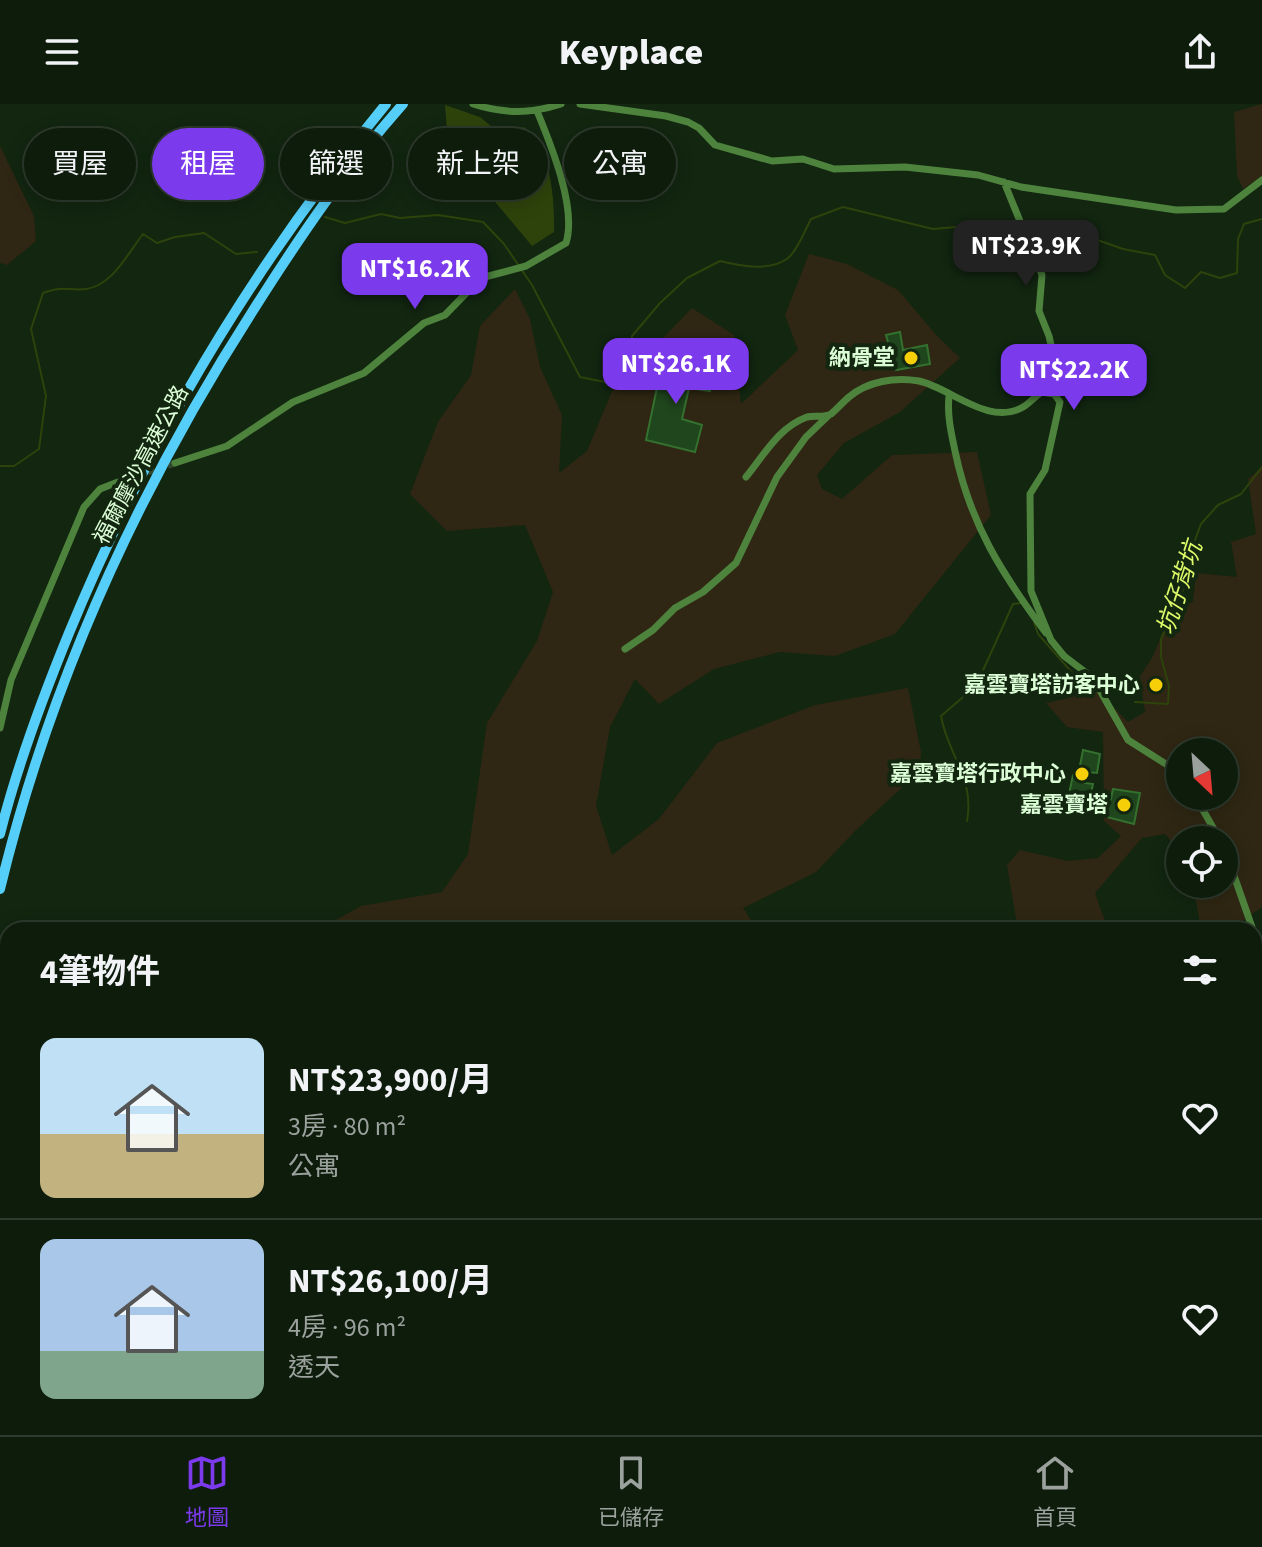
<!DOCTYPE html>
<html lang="zh-TW">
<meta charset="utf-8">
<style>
body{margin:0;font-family:"Source Sans 3","Noto Sans TC",sans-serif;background:#1c291a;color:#f1f3f6;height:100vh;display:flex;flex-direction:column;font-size:30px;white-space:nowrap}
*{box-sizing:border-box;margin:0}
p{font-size:26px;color:#9ba19d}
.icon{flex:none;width:44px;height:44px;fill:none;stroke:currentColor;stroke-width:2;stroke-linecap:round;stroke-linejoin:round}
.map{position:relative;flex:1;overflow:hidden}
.drawer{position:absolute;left:0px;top:818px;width:1262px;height:514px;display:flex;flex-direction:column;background:#0e1c0c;border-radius:24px 24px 0 0;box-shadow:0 4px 20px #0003,0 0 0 2px #2e3a2d}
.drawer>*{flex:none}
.hud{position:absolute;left:24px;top:24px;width:800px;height:72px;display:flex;gap:16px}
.needle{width:52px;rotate:154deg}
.controls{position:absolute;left:1166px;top:634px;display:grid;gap:16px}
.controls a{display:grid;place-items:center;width:72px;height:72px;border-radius:50%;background:#0e1c0c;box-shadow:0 4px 20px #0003,0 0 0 2px #2e3a2d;font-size:40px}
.price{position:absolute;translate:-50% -68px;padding:0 18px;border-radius:16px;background:#7c3aed;color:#fff;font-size:26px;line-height:52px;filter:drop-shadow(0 2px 4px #0008)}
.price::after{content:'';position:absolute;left:50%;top:48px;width:24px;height:18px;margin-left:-12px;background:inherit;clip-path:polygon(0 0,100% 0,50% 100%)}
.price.current{background:#222;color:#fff}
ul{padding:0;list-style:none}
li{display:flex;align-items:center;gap:24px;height:200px;padding:0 40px}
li+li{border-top:2px solid #2e3a2d}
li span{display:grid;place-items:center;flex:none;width:224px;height:160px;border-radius:16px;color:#555}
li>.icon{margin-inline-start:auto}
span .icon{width:96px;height:96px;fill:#fffc;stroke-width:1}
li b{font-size:34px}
h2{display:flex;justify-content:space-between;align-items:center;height:96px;padding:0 40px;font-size:34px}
.chip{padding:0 28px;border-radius:36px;background:#0e1c0c;box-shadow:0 4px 20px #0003,0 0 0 2px #2e3a2d;font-size:28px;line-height:72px}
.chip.current{background:#7c3aed;color:#fff}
header{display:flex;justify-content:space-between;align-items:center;height:104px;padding:0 40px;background:#0e1c0c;font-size:36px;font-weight:800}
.tabs{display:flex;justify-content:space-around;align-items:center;height:112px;border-top:2px solid #2e3a2d;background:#0e1c0c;font-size:22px;color:#9ba19d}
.tabs a{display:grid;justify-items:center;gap:4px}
.tabs .current{color:#7c3aed}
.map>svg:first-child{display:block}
.green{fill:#2f2713;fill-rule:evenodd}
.water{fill:#2e430c}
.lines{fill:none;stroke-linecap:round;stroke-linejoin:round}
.stream{stroke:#2e430c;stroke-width:2}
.building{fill:#1f461d;stroke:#34712f;stroke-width:2}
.minor-tunnel{stroke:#30462e;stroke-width:7;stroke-dasharray:7 3.5;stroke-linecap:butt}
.minor{stroke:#4d833d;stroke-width:7}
.highway{stroke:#55cff9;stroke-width:10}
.poi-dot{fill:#f7cf09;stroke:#122610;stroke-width:3}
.labels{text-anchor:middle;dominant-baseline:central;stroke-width:8;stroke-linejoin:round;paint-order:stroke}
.poi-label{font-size:22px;font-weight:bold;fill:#dcfed6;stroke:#122610;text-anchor:end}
.street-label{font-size:22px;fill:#dcfed6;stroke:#122610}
.water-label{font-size:24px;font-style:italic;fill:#ddfa68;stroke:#122610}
</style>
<header><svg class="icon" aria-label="menu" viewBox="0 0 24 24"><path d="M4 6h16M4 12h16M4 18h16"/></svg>Keyplace<svg class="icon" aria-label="share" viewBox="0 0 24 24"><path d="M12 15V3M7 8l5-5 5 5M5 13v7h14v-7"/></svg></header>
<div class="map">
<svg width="1262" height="1331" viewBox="0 0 1262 1331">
<rect width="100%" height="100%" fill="#122610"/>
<!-- green -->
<path class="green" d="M1262,0v72l-19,13 -6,-13 -3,-64z
M0,42l34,70 2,25 -29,24 -7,-2z
M809,150l38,10 51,26 39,46 23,22 -60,54 -56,31 -27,32 5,14 20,10 50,-44 85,-3 14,63 -96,119 -60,22 -55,-4 -66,17 -55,35 -24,-25 -25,48 -14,79 16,49 47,-36 58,-76 98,-38 93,-17 13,64 -1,19 -64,59 -40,42 -73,36 15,22h-440l43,-24 81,-14 26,-38 19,-131 50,-82 16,-49 -28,-67 -78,6 -37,-37 28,-72 33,-47 9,-49 35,-37 15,30 10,48 22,48 -3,58 28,-22 26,-62 79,-81 42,27 7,69 57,-54 -13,-35z
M1262,363v440l-32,23 -29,-1 -8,-45h31v-44h-44v12l-15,-18 -23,4 -47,55 13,37h-90l-11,-65 13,-15 48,11 30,-3 23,-22 -17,-15 -1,-89 -36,-5 -21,-24 23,-5 15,-21 44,45 17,-10 -5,-36 12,-18 16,-37 25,-20 3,-28 41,4 -6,-35 25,-8 -8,-55zM1180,648h44v44h-44z
M1262,1208v88l-8,13v-99z
M8,1292v32h43l4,7h-55v-23z
M63,1324h209l8,7h-213z
M378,1324h225l-10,6 4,1h-194z
M834,1324h124l16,7h-257z"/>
<!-- water -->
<path class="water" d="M445,1l35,12 17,14 27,-4c27,20 31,74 30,105l-22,14 -46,-55 -39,-59z"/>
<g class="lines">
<!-- stream -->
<path class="stream" d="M325,113l20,6 36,-9 19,4 38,-3 45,7 21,22 28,41 48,92 49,10 3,-51 28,-33 27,-25 33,-17c20,5 50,11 68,-3 10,-8 17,-28 23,-39l32,-12 90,22 34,-3 57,15
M1034,140l38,10 17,-17 34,12 32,6 10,20 20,13 16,-16 19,6 17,-5 1,-34 6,-15 18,-5
M0,362h14l25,-17 7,-53 -15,-67 12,-36c22,-8 24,-2 43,-4 26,-3 42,-36 57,-55l14,9 18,-6 29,-4 32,21 21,-2
M1034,518l4,12 37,42
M1135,598l33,2 1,-18 -8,-29v-18l25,-56 3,-27 12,-32 17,-19 23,-11 21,-27
M967,717c8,-43 -19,-65 -26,-105l35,-30 37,-82 8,-1"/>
</g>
<!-- building -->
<path class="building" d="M900,228l3,18 24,-5 3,19 -34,6 -10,-35z
M663,255l50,13 -3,19 -21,-3 -7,31 20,6 -7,27 -49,-12z
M1083,646l17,4 -3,19 -10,-1 -2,11 8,1 -3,14 -21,-4 4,-19 5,1z
M1113,685l27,4 -6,31 -27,-7z"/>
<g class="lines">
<!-- minor-tunnel -->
<path class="minor-tunnel" d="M118,378l57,-19"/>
<!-- minor -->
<path class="minor" d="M473,0c31,10 57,10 88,0
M580,0l86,12 22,6 11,6 16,17 57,16 31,-2 31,10 71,-2 73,8 43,12 155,23 48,-1 38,-29
M1004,78l38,93 -3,36 10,25 8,36 -3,22
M949,292c-2,19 2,36 6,55 15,73 47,123 91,182
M175,359l52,-17 66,-44 71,-29 60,-50 21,-8 36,-37 45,-12 40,-23c11,-35 -15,-98 -29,-132
M746,373c18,-22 33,-50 61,-60 8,-2 17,1 24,-3 6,-5 12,-12 18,-17 19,-16 46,-20 70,-16 30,6 70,46 104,26 7,-4 12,-11 19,-15l12,2 6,8 -15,68 -15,24 1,97 20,49 13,16 29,22 35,62 52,33
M625,545l28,-19 22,-22 28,-16 33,-29 41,-86 29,-40 22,-21
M0,624l11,-48 73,-173 16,-18 18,-7
M1195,692l25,44
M1224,743l29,83
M1254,830l8,25
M1254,890l8,1
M1254,1014l8,-1
M1259,1117l3,-12
M353,1324l12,7"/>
<!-- highway -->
<path class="highway" d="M0,730c17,-68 42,-135 69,-201 79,-192 184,-368 317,-529
M0,785c50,-207 139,-401 254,-580 45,-71 93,-142 149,-205"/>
</g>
<!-- markers -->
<g class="poi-dot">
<circle cx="911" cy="254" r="8"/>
<circle cx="1156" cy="581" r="8"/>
<circle cx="1082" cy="670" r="8"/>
<circle cx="1124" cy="701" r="8"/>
</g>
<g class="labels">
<!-- poi labels -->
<g class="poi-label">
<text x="895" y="254">納骨堂</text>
<text x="1140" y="581">嘉雲寶塔訪客中心</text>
<text x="1066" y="670">嘉雲寶塔行政中心</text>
<text x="1108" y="701">嘉雲寶塔</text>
</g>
<!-- street labels -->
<g class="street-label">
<text transform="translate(141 361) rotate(-62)">福爾摩沙高速公路</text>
</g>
<!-- water labels -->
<g class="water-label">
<text transform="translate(1180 484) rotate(-72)">坑仔背坑</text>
</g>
</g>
</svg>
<div class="controls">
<a><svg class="needle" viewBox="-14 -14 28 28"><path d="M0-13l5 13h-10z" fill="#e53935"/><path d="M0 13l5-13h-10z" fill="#9ba19d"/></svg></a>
<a><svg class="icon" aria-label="locate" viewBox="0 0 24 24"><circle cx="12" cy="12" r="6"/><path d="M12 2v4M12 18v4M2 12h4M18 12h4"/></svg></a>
</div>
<b class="price current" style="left:1026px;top:184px">NT$23.9K</b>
<b class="price" style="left:415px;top:207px">NT$16.2K</b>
<b class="price" style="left:676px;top:302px">NT$26.1K</b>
<b class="price" style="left:1074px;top:308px">NT$22.2K</b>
<div class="hud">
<a class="chip">買屋</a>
<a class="chip current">租屋</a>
<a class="chip">篩選</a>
<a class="chip">新上架</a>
<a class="chip">公寓</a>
</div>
<section class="drawer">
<h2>4筆物件<svg class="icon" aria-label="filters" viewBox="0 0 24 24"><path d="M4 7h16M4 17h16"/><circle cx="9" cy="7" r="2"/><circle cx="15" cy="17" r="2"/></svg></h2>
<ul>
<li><span style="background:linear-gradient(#bfe0f5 60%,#c2b280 0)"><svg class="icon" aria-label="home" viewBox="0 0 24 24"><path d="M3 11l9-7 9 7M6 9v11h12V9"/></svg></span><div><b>NT$23,900/月</b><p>3房 · 80 m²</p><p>公寓</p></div><svg class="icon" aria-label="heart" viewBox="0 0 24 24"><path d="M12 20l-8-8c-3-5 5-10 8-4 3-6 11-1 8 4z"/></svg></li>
<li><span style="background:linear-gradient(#a9c7e8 70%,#7fa58c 0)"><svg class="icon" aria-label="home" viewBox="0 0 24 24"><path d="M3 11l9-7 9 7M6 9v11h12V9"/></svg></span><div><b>NT$26,100/月</b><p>4房 · 96 m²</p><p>透天</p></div><svg class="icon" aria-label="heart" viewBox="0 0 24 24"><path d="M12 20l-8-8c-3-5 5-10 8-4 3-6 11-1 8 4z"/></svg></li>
</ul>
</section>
</div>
<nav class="tabs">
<a class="current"><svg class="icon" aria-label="map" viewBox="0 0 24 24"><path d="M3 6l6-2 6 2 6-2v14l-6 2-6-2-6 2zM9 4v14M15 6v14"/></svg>地圖</a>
<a><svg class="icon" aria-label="saved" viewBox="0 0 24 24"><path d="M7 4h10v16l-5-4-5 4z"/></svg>已儲存</a>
<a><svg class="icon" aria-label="home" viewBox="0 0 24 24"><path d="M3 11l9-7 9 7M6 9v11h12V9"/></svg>首頁</a>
</nav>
